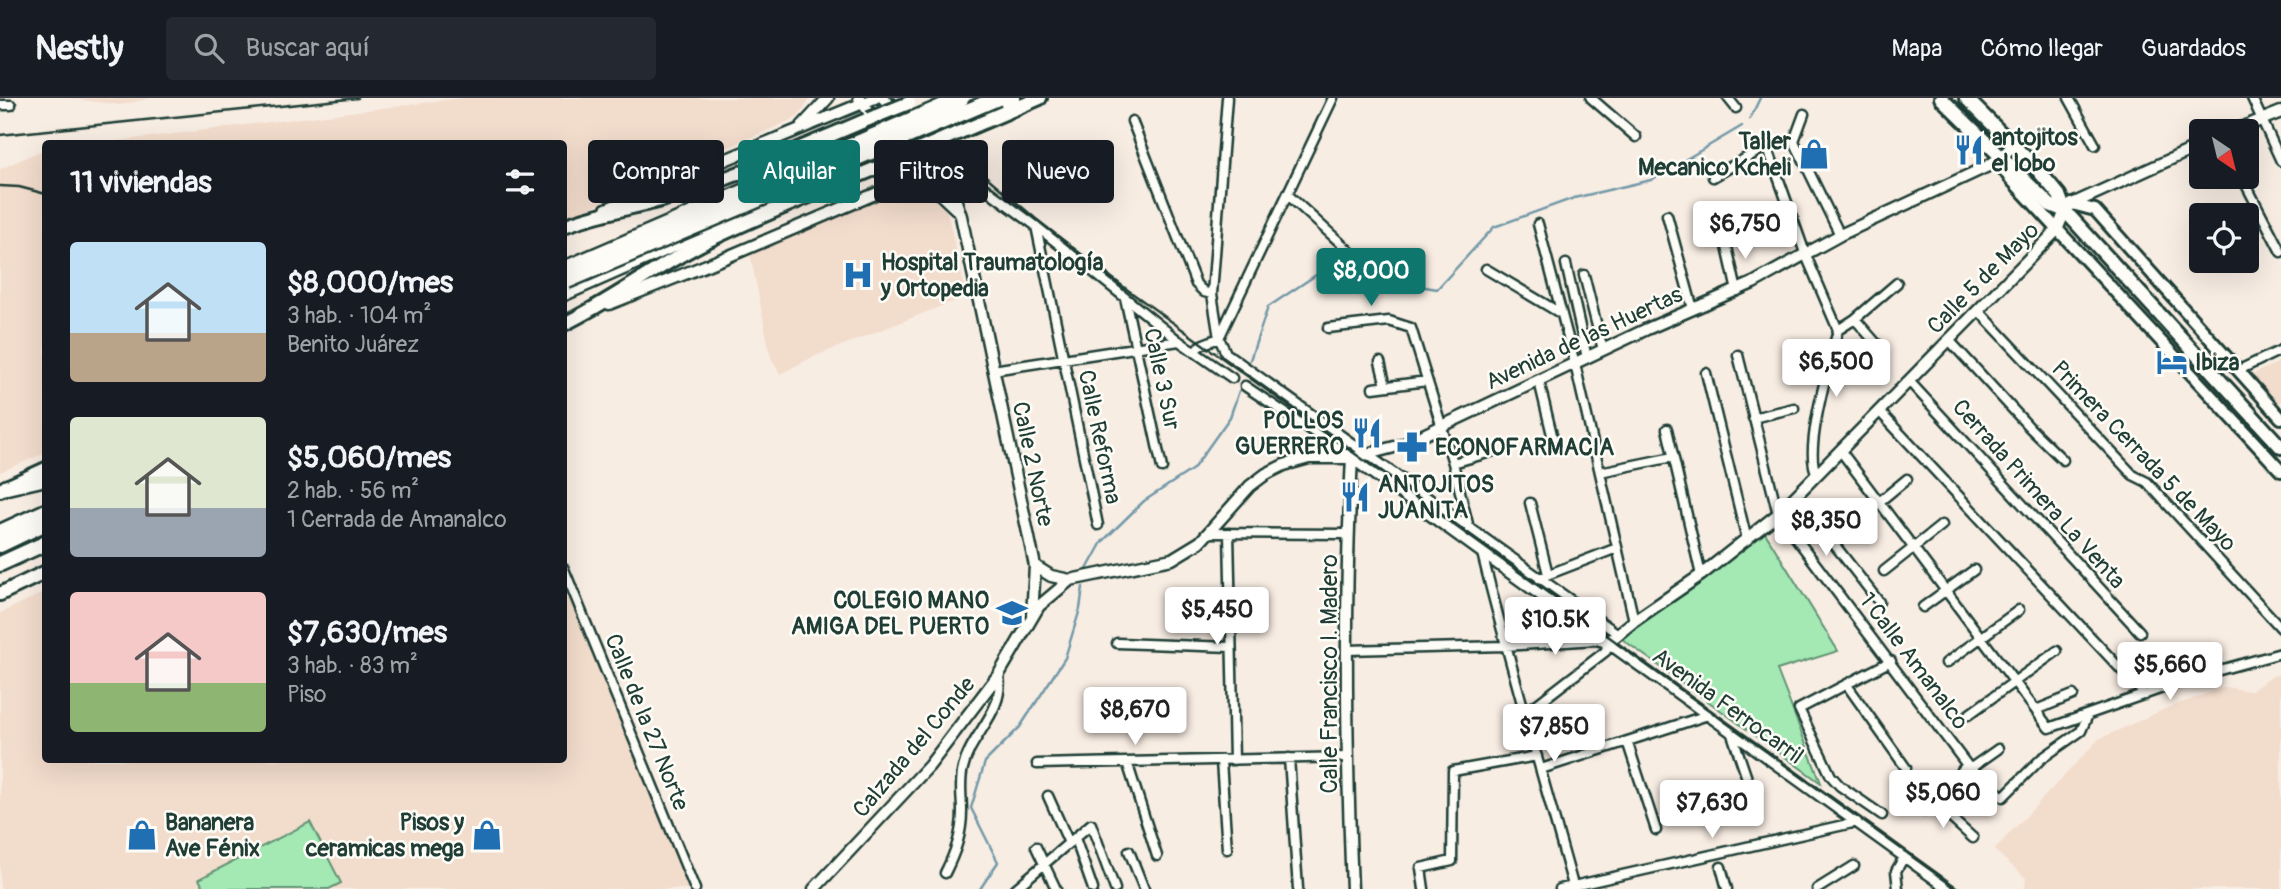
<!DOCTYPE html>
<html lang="es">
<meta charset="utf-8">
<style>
body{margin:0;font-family:Pangolin,sans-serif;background:#242831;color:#f1f3f6;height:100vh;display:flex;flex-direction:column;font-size:26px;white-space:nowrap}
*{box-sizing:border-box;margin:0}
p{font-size:23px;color:#9ea1a6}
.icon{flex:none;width:38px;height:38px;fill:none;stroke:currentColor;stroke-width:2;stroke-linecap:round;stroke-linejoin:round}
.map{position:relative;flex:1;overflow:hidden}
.sheet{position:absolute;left:42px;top:42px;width:525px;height:623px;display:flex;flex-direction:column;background:#171b24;border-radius:7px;box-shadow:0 7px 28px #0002}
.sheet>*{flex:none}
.top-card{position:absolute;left:588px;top:42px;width:665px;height:63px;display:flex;gap:14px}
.needle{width:46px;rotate:145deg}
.tools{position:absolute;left:2189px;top:21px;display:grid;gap:14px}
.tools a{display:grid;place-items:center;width:70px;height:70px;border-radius:7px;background:#171b24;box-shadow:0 7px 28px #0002;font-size:35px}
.price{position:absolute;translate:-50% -60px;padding:0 16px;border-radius:7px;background:#fff;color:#222;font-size:23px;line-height:46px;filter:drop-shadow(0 2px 4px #0008)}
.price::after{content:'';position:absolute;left:50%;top:42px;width:21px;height:16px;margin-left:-10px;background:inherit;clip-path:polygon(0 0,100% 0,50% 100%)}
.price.current{background:#0f766e;color:#fff}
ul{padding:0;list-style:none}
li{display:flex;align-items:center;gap:21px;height:175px;padding:0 28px}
li span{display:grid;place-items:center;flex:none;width:196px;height:140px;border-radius:7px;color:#555}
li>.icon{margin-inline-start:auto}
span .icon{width:84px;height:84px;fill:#fffc;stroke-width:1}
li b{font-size:30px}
h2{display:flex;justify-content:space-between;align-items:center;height:84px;padding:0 28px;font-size:30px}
.tag{padding:0 24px;border-radius:7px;background:#171b24;box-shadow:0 7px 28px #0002;font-size:24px;line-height:63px}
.tag.current{background:#0f766e;color:#fff}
header{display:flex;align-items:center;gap:42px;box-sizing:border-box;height:98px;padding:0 35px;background:#171b24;border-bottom:2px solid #363941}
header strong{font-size:33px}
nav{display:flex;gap:38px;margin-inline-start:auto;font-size:24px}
.search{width:490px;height:63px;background:#242831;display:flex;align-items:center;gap:18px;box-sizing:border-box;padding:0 24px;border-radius:7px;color:#9ea1a6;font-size:26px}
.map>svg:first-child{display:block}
.built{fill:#f2dccc}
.green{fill:#a4e9b4;stroke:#629374;stroke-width:2}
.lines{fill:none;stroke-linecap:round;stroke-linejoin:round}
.stream{stroke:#7399a8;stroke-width:2.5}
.minor-casing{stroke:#1f3d34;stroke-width:13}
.tertiary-casing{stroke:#1f3d34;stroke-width:15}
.secondary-casing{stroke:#1f3d34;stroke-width:16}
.primary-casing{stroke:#1f3d34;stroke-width:18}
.motorway-casing{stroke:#1f3d34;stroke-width:19}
.minor{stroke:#fdfcf7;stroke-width:8}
.tertiary{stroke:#fdfcf7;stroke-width:10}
.secondary{stroke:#fdfcf7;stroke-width:10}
.primary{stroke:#fdfcf7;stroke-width:12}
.motorway{stroke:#fdfcf7;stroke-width:14}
.rail{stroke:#1f3d34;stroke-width:2.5}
.primary-bridge-casing{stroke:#1f3d34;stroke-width:18;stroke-linecap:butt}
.motorway-bridge-casing{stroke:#1f3d34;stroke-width:19;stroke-linecap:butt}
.primary-bridge{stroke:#fdfcf7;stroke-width:12}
.motorway-bridge{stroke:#fdfcf7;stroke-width:14}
.labels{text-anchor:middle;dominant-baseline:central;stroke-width:5;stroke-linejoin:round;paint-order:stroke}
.poi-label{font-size:23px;font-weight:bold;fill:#1f3d34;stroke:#fdfcf7;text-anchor:start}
.street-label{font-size:23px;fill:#1f3d34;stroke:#fdfcf7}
</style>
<header>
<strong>Nestly</strong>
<div class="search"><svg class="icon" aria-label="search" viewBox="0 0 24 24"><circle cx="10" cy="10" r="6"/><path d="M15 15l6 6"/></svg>Buscar aquí</div>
<nav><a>Mapa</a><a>Cómo llegar</a><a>Guardados</a></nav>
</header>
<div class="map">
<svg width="2281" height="791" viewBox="0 0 2281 791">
<rect width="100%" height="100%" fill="#f8ede3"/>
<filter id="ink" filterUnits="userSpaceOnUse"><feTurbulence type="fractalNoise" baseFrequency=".0143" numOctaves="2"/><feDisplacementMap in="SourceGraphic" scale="14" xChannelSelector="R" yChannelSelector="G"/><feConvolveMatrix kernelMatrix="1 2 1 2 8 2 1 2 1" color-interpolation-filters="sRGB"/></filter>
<g filter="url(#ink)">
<!-- built -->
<path class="built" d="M68,0h83l-31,7z
M463,0h347l-12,19 -234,102v-75l-463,-1z
M45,51v304l-45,19v-303z
M903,89l22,5 22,20 20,84 -154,61 -33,17 -9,-16 -21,-105z
M2281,263v49l-30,-35z
M564,486l128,305h-692v-276l45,-21 1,168h518z
M2281,576v215h-256l1,-11 -32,-28 105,-111 66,-30 60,-22 25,4 23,-15z"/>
<!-- green -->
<path class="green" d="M1764,433l74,120 -61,19 44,113 -199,-144z
M310,724l31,61 -12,6h-125l-5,-10z"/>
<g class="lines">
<!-- stream -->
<path class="stream" d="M1750,21l10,-21
M1250,262l18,-53 51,-34 54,5 64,11 57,-62 80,-29 77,-18 91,-54
M1086,473l16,-29 42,-41 49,-32 37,-52 9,-26
M980,791l18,-27 -27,-54 14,-46 35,-35 45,-69 15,-49 3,-22"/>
<!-- minor casing -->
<g class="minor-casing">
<path id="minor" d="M1227,0l-15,196 7,44 7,15 392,281
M1591,0l45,39
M1728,0l8,10
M2069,0l26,47
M2252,0l29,63
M0,7h11
M1804,16l-10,27 46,94
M1132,23l64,163 8,8 8,2
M940,57l96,71 143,115 53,37
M1713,79l54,-31 38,107 33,77
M2242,79l39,75
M1288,97l69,63
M1667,117l26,94
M1538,126l37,140 59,257
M1036,128l62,299
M1725,140l12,53
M1566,166l21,94
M1486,171l74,44
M1584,177l19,75
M1125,200l37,170
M1979,213l154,164 14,7 134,146
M1855,221l27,31
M1328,230l61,-7 22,7 42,135 16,65
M1838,232l17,-11 42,-36
M1949,242l81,88 33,32
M1194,253l7,-6 18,-7 114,-240
M1738,257l40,159 189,251 36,32 38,-38 40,-28 7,-16
M1380,264l6,24
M993,272l186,-29
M2239,272l42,-20
M1706,275l41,167
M1539,283l15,62
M1909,283l231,251
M1245,288l107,72
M1373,290l54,-7
M1879,313l266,284
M1753,320l41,-10
M1667,331l34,146
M1840,352l209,278 142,-50 90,-25
M1453,365l38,-11
M1600,374l73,-15
M1817,376c-15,-21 14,-116 21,-144
M1796,397l83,107
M1530,405l18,71
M1850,428l57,-47
M1209,435l139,1
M1229,435l5,227
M1482,455c28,113 61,224 92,336
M564,471l131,320
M1884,473l58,-46
M1539,480l78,-30
M1923,509l51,-37
M1117,545l114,4
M1346,552l159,-4 91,-6 11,3 341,246
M1946,565l73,-53
M1847,587l59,83
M2036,612l37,-15
M1523,617l83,-64 1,-8
M1968,617l89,-64
M1732,636l22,65
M1627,643l29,89
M1289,660l9,131
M1221,663l6,88
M1127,664l30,94
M1037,666l310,-7
M1971,670l27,-19
M1541,671l167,-54
M1048,698l21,47
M1932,703l41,37
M1924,713l43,-46
M1882,717l-42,-29 -9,-10 -32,-67 92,-48
M1075,740l18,51
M1036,749l20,42
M1129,753l15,38
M1721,769l6,22
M945,775c10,-20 17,-38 17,-62 0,-14 -3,-28 1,-43 8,-35 42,-55 36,-94
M1015,791l76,-65 24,65
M1424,791l-3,-21 31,-7 1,-90 84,-15
M1560,791l297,-67
M1817,791l37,-23
M1898,791l-2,-18 8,-14"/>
</g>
<!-- tertiary casing -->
<g class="tertiary-casing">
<path id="tertiary" d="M859,0l56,79 25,17 16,15
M883,0l57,57 21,61 74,350 -3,49
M802,28l26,-28
M2233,33l48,-19
M606,111l269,-111
M609,206l118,-47 202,-86 9,-8 2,-8
M1352,360l255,185 27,-22 67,-46 77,-61 279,-284 8,-19 7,-7 130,-59
M1352,360c-8,144 -6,287 0,431
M1035,468l16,10 19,4
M814,791l115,-123 70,-92 40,-68 31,-26 102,-21 28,-17 50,-56 16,-12 18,-9 25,-7h43l50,-13 245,-116 106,-46 87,-48 146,-68 16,-10 11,-12"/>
</g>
<!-- secondary casing -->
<g class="secondary-casing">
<path id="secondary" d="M2002,59v10l7,10 272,294
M2072,106l23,6 186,208"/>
</g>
<!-- primary casing -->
<g class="primary-casing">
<path id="primary" d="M1941,0l109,107 15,6
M1966,0l71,71 22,26 6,16 216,236
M946,40l94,-40
M564,128c33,-13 69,-18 104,-28 69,-21 134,-51 201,-79
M564,226c49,-24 93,-58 143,-83 62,-30 128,-55 191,-82
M0,392l46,-21
M0,496l46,-22"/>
</g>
<!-- motorway casing -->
<g class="motorway-casing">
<path id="motorway" d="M988,10l25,-10
M564,195l213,-94
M7,389l39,-9
M0,434l46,-21
M0,447l46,-22
M0,466l46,-21"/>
</g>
<!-- minor -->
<use href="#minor" class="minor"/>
<!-- tertiary -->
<use href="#tertiary" class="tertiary"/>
<!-- secondary -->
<use href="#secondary" class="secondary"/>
<!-- primary -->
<use href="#primary" class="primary"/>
<!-- motorway -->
<use href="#motorway" class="motorway"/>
<!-- rail -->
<path class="rail" d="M894,0l142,121 89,69 834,601
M0,37l358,-37
M0,88l19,1 27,7"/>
<!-- primary-bridge casing -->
<g class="primary-bridge-casing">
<path id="primary-bridge" d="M869,21l40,-16
M898,61l48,-21"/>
</g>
<!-- motorway-bridge casing -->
<g class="motorway-bridge-casing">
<path id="motorway-bridge" d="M564,171l398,-171
M567,183l431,-183"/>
</g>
<!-- primary-bridge -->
<use href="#primary-bridge" class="primary-bridge"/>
<!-- motorway-bridge -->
<use href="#motorway-bridge" class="motorway-bridge"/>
</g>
</g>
<!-- icons -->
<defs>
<g id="restaurant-bare" transform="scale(2.415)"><path d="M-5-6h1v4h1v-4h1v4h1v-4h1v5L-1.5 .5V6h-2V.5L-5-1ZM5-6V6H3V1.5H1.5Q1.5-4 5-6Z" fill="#1f6fb2" stroke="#fdfcf7" stroke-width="2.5" paint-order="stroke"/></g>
<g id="shop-bare" transform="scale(2.415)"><path d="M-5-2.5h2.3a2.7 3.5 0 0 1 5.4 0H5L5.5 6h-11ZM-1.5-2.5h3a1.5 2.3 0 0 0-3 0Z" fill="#1f6fb2" stroke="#fdfcf7" stroke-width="2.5" paint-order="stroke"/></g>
<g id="hospital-bare" transform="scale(2.415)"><path d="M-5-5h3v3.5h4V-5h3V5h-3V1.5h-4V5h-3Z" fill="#1f6fb2" stroke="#fdfcf7" stroke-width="2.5" paint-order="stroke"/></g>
<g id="hotel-bare" transform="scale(2.415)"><path d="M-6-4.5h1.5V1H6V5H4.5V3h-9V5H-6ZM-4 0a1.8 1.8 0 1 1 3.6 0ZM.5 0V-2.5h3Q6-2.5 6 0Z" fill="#1f6fb2" stroke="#fdfcf7" stroke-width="2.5" paint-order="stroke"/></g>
<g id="pharmacy-bare" transform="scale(2.415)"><path d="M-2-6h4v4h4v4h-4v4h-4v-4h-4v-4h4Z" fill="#1f6fb2" stroke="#fdfcf7" stroke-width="2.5" paint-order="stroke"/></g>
<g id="school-bare" transform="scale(2.415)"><path d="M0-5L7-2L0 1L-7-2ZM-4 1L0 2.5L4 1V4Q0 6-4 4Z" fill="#1f6fb2" stroke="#fdfcf7" stroke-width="2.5" paint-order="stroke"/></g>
</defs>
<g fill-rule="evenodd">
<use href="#restaurant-bare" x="1969" y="52"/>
<use href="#shop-bare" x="1814" y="56"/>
<use href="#hospital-bare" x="858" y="177"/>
<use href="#hotel-bare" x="2172" y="264"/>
<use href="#restaurant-bare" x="1367" y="335"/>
<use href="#pharmacy-bare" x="1412" y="349"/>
<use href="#restaurant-bare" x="1355" y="399"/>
<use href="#school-bare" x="1012" y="515"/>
<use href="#shop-bare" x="142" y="737"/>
<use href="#shop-bare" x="487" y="737"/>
</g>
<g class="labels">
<!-- poi labels -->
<g class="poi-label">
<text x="1992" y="39">antojitos<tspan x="1992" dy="26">el lobo</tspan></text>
<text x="1791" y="43" text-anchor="end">Taller<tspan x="1791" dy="26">Mecanico Kcheli</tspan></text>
<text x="881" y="164">Hospital Traumatología<tspan x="881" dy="26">y Ortopedia</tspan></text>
<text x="2195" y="264">Ibiza</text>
<text x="1344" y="322" text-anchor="end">POLLOS<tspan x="1344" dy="26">GUERRERO</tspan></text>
<text x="1435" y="349">ECONOFARMACIA</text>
<text x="1378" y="386">ANTOJITOS<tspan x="1378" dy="26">JUANITA</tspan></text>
<text x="989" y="502" text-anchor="end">COLEGIO MANO<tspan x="989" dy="26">AMIGA DEL PUERTO</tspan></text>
<text x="165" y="724">Bananera<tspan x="165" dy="26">Ave Fénix</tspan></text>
<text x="464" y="724" text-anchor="end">Pisos y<tspan x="464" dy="26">ceramicas mega</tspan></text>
</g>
<!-- street labels -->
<g class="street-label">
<text transform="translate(1983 180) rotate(-45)">Calle 5 de Mayo</text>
<text transform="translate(1584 240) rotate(-25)">Avenida de las Huertas</text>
<text transform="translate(1162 281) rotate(78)">Calle 3 Sur</text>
<text transform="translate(1100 339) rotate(78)">Calle Reforma</text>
<text transform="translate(2144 358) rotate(46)">Primera Cerrada 5 de Mayo</text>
<text transform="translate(1033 366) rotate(78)">Calle 2 Norte</text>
<text transform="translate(2039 396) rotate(48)">Cerrada Primera La Venta</text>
<text transform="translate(1914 563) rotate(53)">1 Calle Amanalco</text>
<text transform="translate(1329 576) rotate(-90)">Calle Francisco I. Madero</text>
<text transform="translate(1728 608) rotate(36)">Avenida Ferrocarril</text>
<text transform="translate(647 624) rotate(68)">Calle de la 27 Norte</text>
<text transform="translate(914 649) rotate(-50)">Calzada del Conde</text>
</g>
</g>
</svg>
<div class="tools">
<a><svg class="needle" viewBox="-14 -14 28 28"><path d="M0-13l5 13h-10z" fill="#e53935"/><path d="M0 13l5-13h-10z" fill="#9ea1a6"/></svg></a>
<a><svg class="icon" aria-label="locate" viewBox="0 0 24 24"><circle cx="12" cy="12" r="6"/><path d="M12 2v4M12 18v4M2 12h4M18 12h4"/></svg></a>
</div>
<b class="price" style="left:1745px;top:163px">$6,750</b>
<b class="price current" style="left:1371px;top:210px">$8,000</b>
<b class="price" style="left:1836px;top:301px">$6,500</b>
<b class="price" style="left:1826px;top:460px">$8,350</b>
<b class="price" style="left:1217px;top:549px">$5,450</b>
<b class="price" style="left:1555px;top:559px">$10.5K</b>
<b class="price" style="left:2170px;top:604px">$5,660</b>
<b class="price" style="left:1135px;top:649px">$8,670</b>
<b class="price" style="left:1554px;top:666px">$7,850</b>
<b class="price" style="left:1943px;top:732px">$5,060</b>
<b class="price" style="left:1712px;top:742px">$7,630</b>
<div class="top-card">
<a class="tag">Comprar</a>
<a class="tag current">Alquilar</a>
<a class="tag">Filtros</a>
<a class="tag">Nuevo</a>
</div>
<section class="sheet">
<h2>11 viviendas<svg class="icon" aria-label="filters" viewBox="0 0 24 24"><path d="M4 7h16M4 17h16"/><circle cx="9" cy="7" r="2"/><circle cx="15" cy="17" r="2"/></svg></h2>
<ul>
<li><span style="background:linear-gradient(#bfe0f5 65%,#b9a48a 0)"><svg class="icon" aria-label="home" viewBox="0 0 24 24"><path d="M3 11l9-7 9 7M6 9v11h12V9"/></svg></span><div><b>$8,000/mes</b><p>3 hab. · 104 m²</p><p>Benito Juárez</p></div></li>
<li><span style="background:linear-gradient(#dfe7d0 65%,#9aa5b1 0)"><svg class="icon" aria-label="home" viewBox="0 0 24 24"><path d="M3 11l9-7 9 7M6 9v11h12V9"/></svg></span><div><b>$5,060/mes</b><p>2 hab. · 56 m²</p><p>1 Cerrada de Amanalco</p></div></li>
<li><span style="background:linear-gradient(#f6c9c9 65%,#8fb573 0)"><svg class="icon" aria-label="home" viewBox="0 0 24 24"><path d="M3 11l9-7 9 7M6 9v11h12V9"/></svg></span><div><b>$7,630/mes</b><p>3 hab. · 83 m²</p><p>Piso</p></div></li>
</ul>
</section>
</div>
